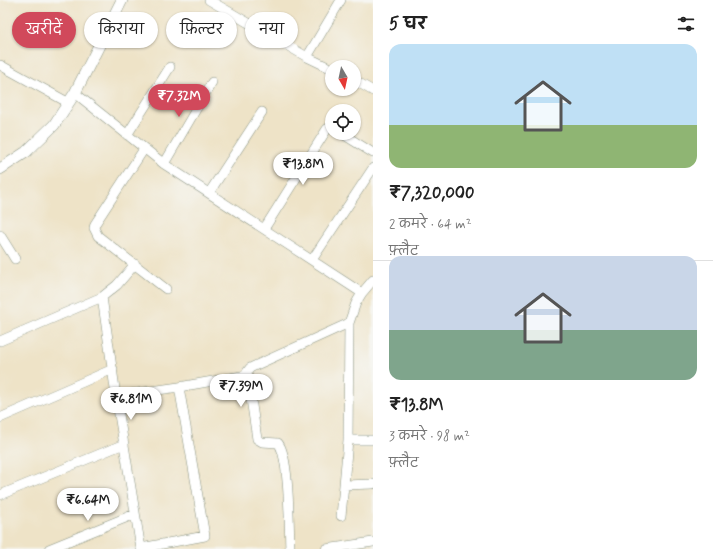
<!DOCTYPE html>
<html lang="hi">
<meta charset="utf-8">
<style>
body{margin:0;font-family:Mynerve,"Playpen Sans Deva",sans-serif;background:#f2f2f2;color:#222;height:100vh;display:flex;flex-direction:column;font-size:15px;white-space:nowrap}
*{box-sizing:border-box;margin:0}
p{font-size:13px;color:#767676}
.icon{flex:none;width:22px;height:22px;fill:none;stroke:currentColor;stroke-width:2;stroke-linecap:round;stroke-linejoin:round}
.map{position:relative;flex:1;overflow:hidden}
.sheet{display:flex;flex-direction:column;background:#fff;width:340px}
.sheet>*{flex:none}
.guide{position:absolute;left:12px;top:12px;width:301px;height:36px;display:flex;gap:8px}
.needle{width:26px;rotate:171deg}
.buttons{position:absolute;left:325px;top:60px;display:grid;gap:8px}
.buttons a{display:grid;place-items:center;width:36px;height:36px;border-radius:50%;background:#fff;box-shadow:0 1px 3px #0004;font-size:20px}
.price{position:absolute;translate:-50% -34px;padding:0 9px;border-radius:14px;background:#fff;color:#222;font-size:13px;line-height:26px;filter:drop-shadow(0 1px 2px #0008)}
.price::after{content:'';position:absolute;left:50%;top:24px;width:12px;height:9px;margin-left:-6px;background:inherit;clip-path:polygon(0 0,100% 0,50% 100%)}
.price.selected{background:#d1495b;color:#fff}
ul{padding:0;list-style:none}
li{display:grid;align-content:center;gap:8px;height:212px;padding:0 16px}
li+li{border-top:1px solid #e0e0e0}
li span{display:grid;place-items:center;height:124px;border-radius:12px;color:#555}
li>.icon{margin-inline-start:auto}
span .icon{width:72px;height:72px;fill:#fffc;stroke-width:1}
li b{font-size:17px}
h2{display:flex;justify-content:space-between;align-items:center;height:48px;padding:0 16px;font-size:17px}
.tag{padding:0 14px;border-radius:18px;background:#fff;box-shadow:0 1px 3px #0004;font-size:14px;line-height:36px}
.tag.selected{background:#d1495b;color:#fff}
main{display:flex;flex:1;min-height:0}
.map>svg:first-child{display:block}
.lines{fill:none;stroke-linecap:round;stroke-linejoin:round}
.minor-casing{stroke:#86907e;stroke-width:10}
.tertiary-casing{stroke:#86907e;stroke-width:12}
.minor{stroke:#fff;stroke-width:9}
.tertiary{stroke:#fff;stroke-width:11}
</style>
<main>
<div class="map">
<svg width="373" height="549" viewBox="0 0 373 549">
<rect width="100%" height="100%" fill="#f6f6f2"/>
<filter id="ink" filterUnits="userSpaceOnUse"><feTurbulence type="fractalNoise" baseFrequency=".025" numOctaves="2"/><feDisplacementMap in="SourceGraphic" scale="8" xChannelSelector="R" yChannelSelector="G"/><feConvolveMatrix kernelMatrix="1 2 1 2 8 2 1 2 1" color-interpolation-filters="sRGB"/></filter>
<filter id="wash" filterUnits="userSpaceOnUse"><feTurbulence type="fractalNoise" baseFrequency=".012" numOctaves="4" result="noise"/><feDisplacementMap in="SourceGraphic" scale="16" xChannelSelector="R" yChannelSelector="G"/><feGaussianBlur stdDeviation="0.9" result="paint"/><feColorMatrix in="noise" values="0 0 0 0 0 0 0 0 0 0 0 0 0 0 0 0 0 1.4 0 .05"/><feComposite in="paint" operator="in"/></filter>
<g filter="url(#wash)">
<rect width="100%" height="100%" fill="#eee3c7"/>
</g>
<g filter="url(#ink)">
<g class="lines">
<!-- minor casing -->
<g class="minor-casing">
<path id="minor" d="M209,0l98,57 25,12
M307,57l34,-57
M0,65l69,38
M354,80l19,11
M75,93l89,71 198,129
M341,133l32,20
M127,135l43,-68
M144,149l-49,75 -1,4 4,8 68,53
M164,164l48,-82
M209,193l53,-81
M264,229l63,-100 3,-2 2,1
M0,235l15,24
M312,260l61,-92
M373,280l-11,13 -6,10 -7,20 -1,117h25
M102,297l14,99 25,153
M0,341l102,-44 15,-12 18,-21
M179,387l68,-12
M116,396l63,-9 26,149 -64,12
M0,418l113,-49
M348,440l-4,45 29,-1
M0,495l124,-51
M341,516l3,-31
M49,549l86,-35
M290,549c-1,-20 0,-93 -12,-106l-16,-1 -5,-3 -10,-67 3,-4 99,-45
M326,549l47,-7"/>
</g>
<!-- tertiary casing -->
<g class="tertiary-casing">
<path id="tertiary" d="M0,169l26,-17 28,-27 21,-32 47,-93"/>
</g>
<!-- minor -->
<use href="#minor" class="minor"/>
<!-- tertiary -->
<use href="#tertiary" class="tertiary"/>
</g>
</g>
</svg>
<div class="buttons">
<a><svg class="needle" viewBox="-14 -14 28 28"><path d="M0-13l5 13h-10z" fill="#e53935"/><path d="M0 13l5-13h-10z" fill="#767676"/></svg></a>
<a><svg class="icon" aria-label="locate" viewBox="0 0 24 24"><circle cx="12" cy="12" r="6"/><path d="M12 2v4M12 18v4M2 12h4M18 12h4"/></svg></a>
</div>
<b class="price selected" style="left:179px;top:118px">₹7.32M</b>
<b class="price" style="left:303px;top:186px">₹13.8M</b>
<b class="price" style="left:241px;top:408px">₹7.39M</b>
<b class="price" style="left:131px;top:421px">₹6.81M</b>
<b class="price" style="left:88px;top:522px">₹6.64M</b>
<div class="guide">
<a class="tag selected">खरीदें</a>
<a class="tag">किराया</a>
<a class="tag">फ़िल्टर</a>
<a class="tag">नया</a>
</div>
</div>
<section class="sheet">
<h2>5 घर<svg class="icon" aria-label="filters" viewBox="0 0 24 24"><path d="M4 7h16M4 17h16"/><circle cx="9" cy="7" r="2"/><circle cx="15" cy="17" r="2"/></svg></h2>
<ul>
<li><span style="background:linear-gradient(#bfe0f5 65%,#8fb573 0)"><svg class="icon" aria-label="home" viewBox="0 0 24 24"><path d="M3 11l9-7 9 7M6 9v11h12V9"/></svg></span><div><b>₹7,320,000</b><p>2 कमरे · 64 m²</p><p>फ़्लैट</p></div></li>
<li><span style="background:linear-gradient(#c9d6e8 60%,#7fa58c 0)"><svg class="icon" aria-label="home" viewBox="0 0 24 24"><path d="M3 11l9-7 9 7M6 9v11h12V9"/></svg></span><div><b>₹13.8M</b><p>3 कमरे · 98 m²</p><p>फ़्लैट</p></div></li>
</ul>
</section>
</main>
